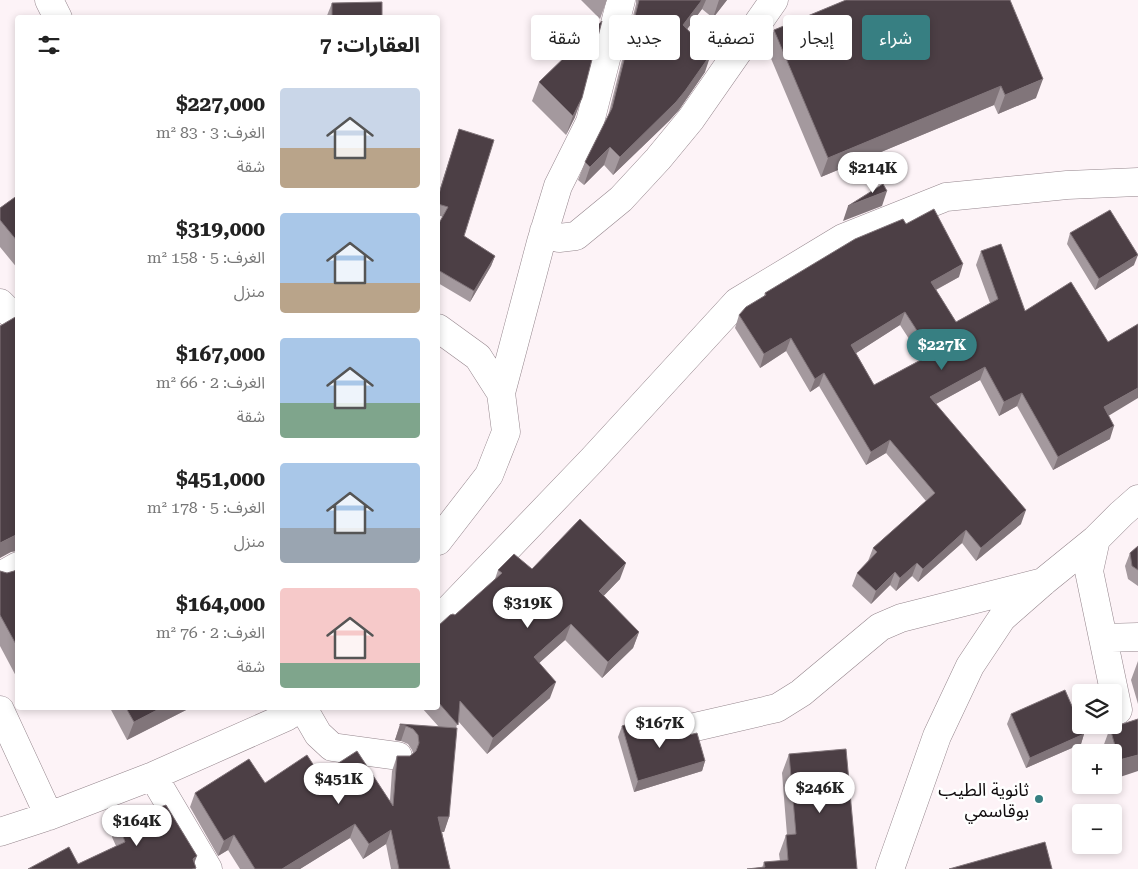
<!DOCTYPE html>
<html lang="ar">
<meta charset="utf-8">
<style>
body{margin:0;font-family:"Roboto Serif","Noto Sans Arabic",serif;background:#f6f6f6;color:#222;direction:rtl;height:100vh;display:flex;flex-direction:column;font-size:19px;white-space:nowrap}
*{box-sizing:border-box;margin:0}
p{font-size:16px;color:#767676}
.icon{flex:none;width:28px;height:28px;fill:none;stroke:currentColor;stroke-width:2;stroke-linecap:round;stroke-linejoin:round}
.map{position:relative;flex:1;overflow:hidden;direction:ltr}
.details{position:absolute;left:15px;top:15px;width:425px;height:695px;display:flex;flex-direction:column;background:#fff;border-radius:5px;box-shadow:0 2px 8px #0003;direction:rtl}
.details>*{flex:none}
.top-card{position:absolute;left:455px;top:15px;width:475px;height:45px;direction:rtl;display:flex;gap:10px}
.fabs{position:absolute;left:1072px;top:684px;display:grid;gap:10px}
.fabs a{display:grid;place-items:center;width:50px;height:50px;border-radius:5px;background:#fff;box-shadow:0 2px 8px #0003;font-size:25px}
.price{position:absolute;translate:-50% -42px;padding:0 11px;border-radius:18px;background:#fff;color:#222;font-size:16px;line-height:32px;filter:drop-shadow(0 1px 2px #0008)}
.price::after{content:'';position:absolute;left:50%;top:30px;width:15px;height:11px;margin-left:-8px;background:inherit;clip-path:polygon(0 0,100% 0,50% 100%)}
.price.selected{background:#377f82;color:#fff}
ul{padding:0;list-style:none}
li{display:flex;align-items:center;gap:15px;height:125px;padding:0 20px}
li span{display:grid;place-items:center;flex:none;width:140px;height:100px;border-radius:5px;color:#555}
li>.icon{margin-inline-start:auto}
span .icon{width:60px;height:60px;fill:#fffc;stroke-width:1}
li b{font-size:21px}
h2{display:flex;justify-content:space-between;align-items:center;height:60px;padding:0 20px;font-size:21px}
.tag{padding:0 18px;border-radius:5px;background:#fff;box-shadow:0 2px 8px #0003;font-size:18px;line-height:45px}
.tag.selected{background:#377f82;color:#fff}
.map>svg:first-child{display:block}
.lines{fill:none;stroke-linecap:round;stroke-linejoin:round}
.minor-casing{stroke:#95868d;stroke-width:29}
.minor{stroke:#fff;stroke-width:28}
.wall{fill:#a4999e;fill-rule:evenodd}
.shaded-wall{fill:#81757a}
.building{fill:#4c3f45;stroke:#81757a;fill-rule:evenodd}
.poi-dot{fill:#377f82;stroke:#fff;stroke-width:2}
.labels{text-anchor:middle;dominant-baseline:central;stroke-width:5;stroke-linejoin:round;paint-order:stroke}
.poi-label{font-size:18px;fill:#100b0d;stroke:#fff;text-anchor:end}
</style>
<div class="map">
<svg width="1138" height="869" viewBox="0 0 1138 869">
<rect width="100%" height="100%" fill="#fdf3f7"/>
<g class="lines">
<!-- minor casing -->
<g class="minor-casing">
<path id="minor" d="M49,0l9,18
M544,231l15,7 17,-2 45,-37 37,-40 33,-40 83,-119
M0,303l18,18
M438,328l40,29 23,36 5,39 -17,43 -51,66
M501,393l40,-151 17,-56 32,-64 31,-122
M0,576l18,-10
M438,617l12,-9 142,-148 145,-158 106,-64 103,-41 121,-12 71,-3
M1103,638l35,-1
M303,708l15,26 14,13 66,9
M0,710l49,106
M1118,710l-29,-139 7,-32 25,-25 17,-15
M669,733l108,-25 24,-15 79,-66 21,-9 142,-36
M153,776l55,93
M0,832l49,-16 104,-40 133,-59 14,-9
M890,869l47,-133 33,-70 32,-48 41,-36 53,-43"/>
</g>
<!-- minor -->
<use href="#minor" class="minor"/>
</g>
<!-- wall -->
<path class="wall" d="M581,0h26l-7,19z
M636,0h91l-14,18 -11,-9 -15,20 18,43 -26,38 -10,11 -56,54 -9,-10 -20,20 -6,-5 7,-18 23,-46 28,-112z
M846,0l190,98 -38,16 -4,-9 -173,72 -54,-128 7,-19z
M332,3l50,15h-56z
M539,82l36,35 -9,18 -34,-34z
M459,129l5,107 31,20 -4,10 -21,36 -32,-19v-58l5,-8 -5,-2v-20z
M18,195v74l-18,-22v-39z
M906,224l53,53 -23,13 20,32 34,-19 -14,-38 5,-14 44,60 84,104 1,24 -57,31 -36,-64 -18,10 -19,-36 -44,24 85,120 -45,37 -14,-18 -44,39 -6,-6 -16,15 -6,-6 -19,19 -19,-18 5,-13 11,-12 5,-13 53,-47 -40,-48 -20,12 -47,-79 -9,6 -24,-41 -26,17 -25,-40 4,-13 25,-19 1,-3zM900,325l22,34 -48,26 -18,-32z
M1070,233l64,32 -39,25 -28,-46z
M1138,546v40l-10,-7 -3,-13 5,-13z
M18,569v120l-3,-5 2,-6 -17,-32v-75l7,2 7,-2z
M532,569l88,10 -17,17 36,36 -6,16 -31,30 -37,-38 -26,23 11,35 -63,56 -29,-33 -2,7 -7,89 -5,15h-2l8,37h-59l-5,-25 -23,15 -13,-21 -50,31h-60l-12,-19 -10,6 -28,-49 5,-14 70,-10 55,-8 70,25 2,-29 5,-15h13l3,-3 -1,-3 -4,-6 -7,-3 -6,-1 5,-16 39,3 -17,-19h16v-82l17,-11 40,-36 3,-9z
M1138,661v43l-7,-24z
M110,708h80l-63,32z
M660,714l-2,7v6l4,7 43,27 -3,10 -68,21 -16,-55 4,-11z
M1011,714l73,20 -3,10 -55,24 -19,-44z
M1138,719l-24,60v-27h-10l-1,-5 7,-19z
M789,754l68,115 -95,-1 2,-6 16,-1 -1,-7 7,-19h1l-5,-62z
M118,822l76,41 2,5 -1,1h-167l50,-5 38,-18 -4,-9z"/>
<!-- shaded-wall -->
<path class="shaded-wall" d="M702,0h4l-4,9 -25,34 6,-18z
M719,0h8l-14,18z
M711,54l-6,18 -26,38 -10,11 -56,54 7,-18z
M1043,79l-7,19 -38,16 7,-19z
M1001,86l-7,19 -173,72 7,-19z
M582,98l-7,19 -9,18 7,-19z
M610,147l-6,18 -20,20 6,-18z
M887,191l-5,15 -39,15 5,-15z
M1138,255l-4,10 -39,25 4,-11z
M495,256l-4,10 -21,36 4,-11z
M963,264l-4,13 -33,18 5,-13z
M905,312l-5,13 -53,34 4,-14z
M791,338l-5,13 -26,17 4,-14z
M985,367l-5,13 -55,30 5,-13z
M824,373l-5,13 -9,6 5,-13z
M1138,388v10l-38,23 4,-14z
M1022,393l-5,13 -18,10 5,-14z
M1114,426l-4,13 -57,31 5,-13z
M890,440l-4,13 -20,12 5,-13z
M1026,510l-5,14 -45,37 5,-13z
M966,530l-4,13 -44,39 5,-13z
M18,534v17l-7,1 -11,6v-15z
M626,563l-6,16 -27,28 6,-16z
M917,563l-5,13 -16,15 4,-13z
M895,572l-5,13 -19,19 5,-13z
M571,624l-6,16 -37,33 6,-16z
M639,632l-6,16 -31,30 6,-16z
M556,682l-6,16 -63,56 6,-16z
M161,708h29l-63,32 7,-18z
M400,725l6,1 -5,15 -6,-1z
M1084,734l-3,10 -55,24 4,-10z
M1138,755v16l-24,8v-4l5,-15z
M705,761l-3,10 -68,21 4,-11z
M438,817h11l-5,15 -11,-1z
M355,824l-5,14 -50,31h-18z
M391,830l-5,14 -23,15 6,-15z
M234,835l-6,15 -10,6 6,-15z
M197,856l-5,13 4,-1 -1,1h-6l4,-10z"/>
<!-- building -->
<path class="building" d="M639,0h63l-19,25 28,29 -26,37 -9,11 -56,55 -10,-10 -20,20 -5,-5 27,-54z
M846,0h164l33,79 -38,16 -4,-9 -173,72 -54,-128z
M382,2v16h-50v-15z
M602,21l-20,77 -9,18 -34,-34z
M459,129l35,11 -30,96 31,20 -21,35 -36,-21v-45l10,-18 -10,-3v-7z
M883,184l4,7 -39,15z
M18,195v47l-18,-22v-12z
M934,209l29,55 -32,18 25,40 42,-23 -17,-48 20,-7 24,67 46,-29 37,60 30,-18v64l-34,19 10,19 -56,31 -36,-64 -18,9 -19,-35 -55,30 96,113 -45,38 -15,-18 -43,39 -6,-6 -17,15 -5,-6 -19,19 -19,-18 20,-21 -4,-4 62,-55 -45,-53 -19,12 -47,-79 -9,6 -24,-41 -27,16 -25,-39 7,-8 20,-12 -1,-2 90,-54 48,-20 3,5zM905,312l27,42 -58,31 -23,-40z
M1110,210l28,45 -39,24 -29,-46z
M17,316l1,218 -18,9v-217z
M580,519l46,44 -27,28 40,41 -31,30 -37,-38 -37,33 22,25 -63,56 -33,-37 -2,24 -20,-23v-76l12,-11 3,-1 2,1 47,-42 -4,-3 16,-16 18,15z
M1138,546v24l-6,-4 -2,-13z
M18,569v79l-18,-33v-44l7,2 7,-2z
M1065,690l19,44 -54,24 -19,-44z
M126,708h35l-27,14z
M660,714l-2,5v8l4,7 6,3 8,1 21,-5 8,28 -67,20 -16,-55z
M1138,719v36l-19,5 -9,-32z
M400,724l57,4 -8,89h-11l12,52h-51l-8,-39 -22,14 -14,-20 -73,45h-27l-21,-34 -10,6 -29,-48 54,-34 16,24 42,-28 13,20 37,-24 36,55 4,-50h13l6,-5 3,-8 -1,-8 -5,-6 -7,-3 -6,-1z
M846,749l11,120h-110l18,-2 -1,-5 24,-2 -2,-25 10,-1 -7,-80z
M166,805l31,51 -4,3 3,9 -4,1h-164l41,-22 9,17 47,-22 -7,-20z
M1045,842l7,27h-103z"/>
<!-- markers -->
<circle class="poi-dot" cx="1039" cy="799" r="5"/>
<g class="labels">
<!-- poi labels -->
<g class="poi-label">
<text x="1029" y="789">ثانوية الطيب<tspan x="1029" dy="21">بوقاسمي</tspan></text>
</g>
</g>
</svg>
<div class="fabs">
<a><svg class="icon" aria-label="layers" viewBox="0 0 24 24"><path d="M12 4l9 5-9 5-9-5zM3 14l9 5 9-5"/></svg></a>
<a>+</a>
<a>−</a>
</div>
<b class="price" style="left:873px;top:194px">$214K</b>
<b class="price selected" style="left:942px;top:371px">$227K</b>
<b class="price" style="left:528px;top:629px">$319K</b>
<b class="price" style="left:660px;top:749px">$167K</b>
<b class="price" style="left:339px;top:805px">$451K</b>
<b class="price" style="left:820px;top:814px">$246K</b>
<b class="price" style="left:137px;top:847px">$164K</b>
<div class="top-card">
<a class="tag selected">شراء</a>
<a class="tag">إيجار</a>
<a class="tag">تصفية</a>
<a class="tag">جديد</a>
<a class="tag">شقة</a>
</div>
<section class="details">
<h2>العقارات: 7<svg class="icon" aria-label="filters" viewBox="0 0 24 24"><path d="M4 7h16M4 17h16"/><circle cx="9" cy="7" r="2"/><circle cx="15" cy="17" r="2"/></svg></h2>
<ul>
<li><span style="background:linear-gradient(#c9d6e8 60%,#b9a48a 0)"><svg class="icon" aria-label="home" viewBox="0 0 24 24"><path d="M3 11l9-7 9 7M6 9v11h12V9"/></svg></span><div><b>$227,000</b><p>الغرف: 3 · 83 m²</p><p>شقة</p></div></li>
<li><span style="background:linear-gradient(#a9c7e8 70%,#b9a48a 0)"><svg class="icon" aria-label="home" viewBox="0 0 24 24"><path d="M3 11l9-7 9 7M6 9v11h12V9"/></svg></span><div><b>$319,000</b><p>الغرف: 5 · 158 m²</p><p>منزل</p></div></li>
<li><span style="background:linear-gradient(#a9c7e8 65%,#7fa58c 0)"><svg class="icon" aria-label="home" viewBox="0 0 24 24"><path d="M3 11l9-7 9 7M6 9v11h12V9"/></svg></span><div><b>$167,000</b><p>الغرف: 2 · 66 m²</p><p>شقة</p></div></li>
<li><span style="background:linear-gradient(#a9c7e8 65%,#9aa5b1 0)"><svg class="icon" aria-label="home" viewBox="0 0 24 24"><path d="M3 11l9-7 9 7M6 9v11h12V9"/></svg></span><div><b>$451,000</b><p>الغرف: 5 · 178 m²</p><p>منزل</p></div></li>
<li><span style="background:linear-gradient(#f6c9c9 75%,#7fa58c 0)"><svg class="icon" aria-label="home" viewBox="0 0 24 24"><path d="M3 11l9-7 9 7M6 9v11h12V9"/></svg></span><div><b>$164,000</b><p>الغرف: 2 · 76 m²</p><p>شقة</p></div></li>
</ul>
</section>
</div>
